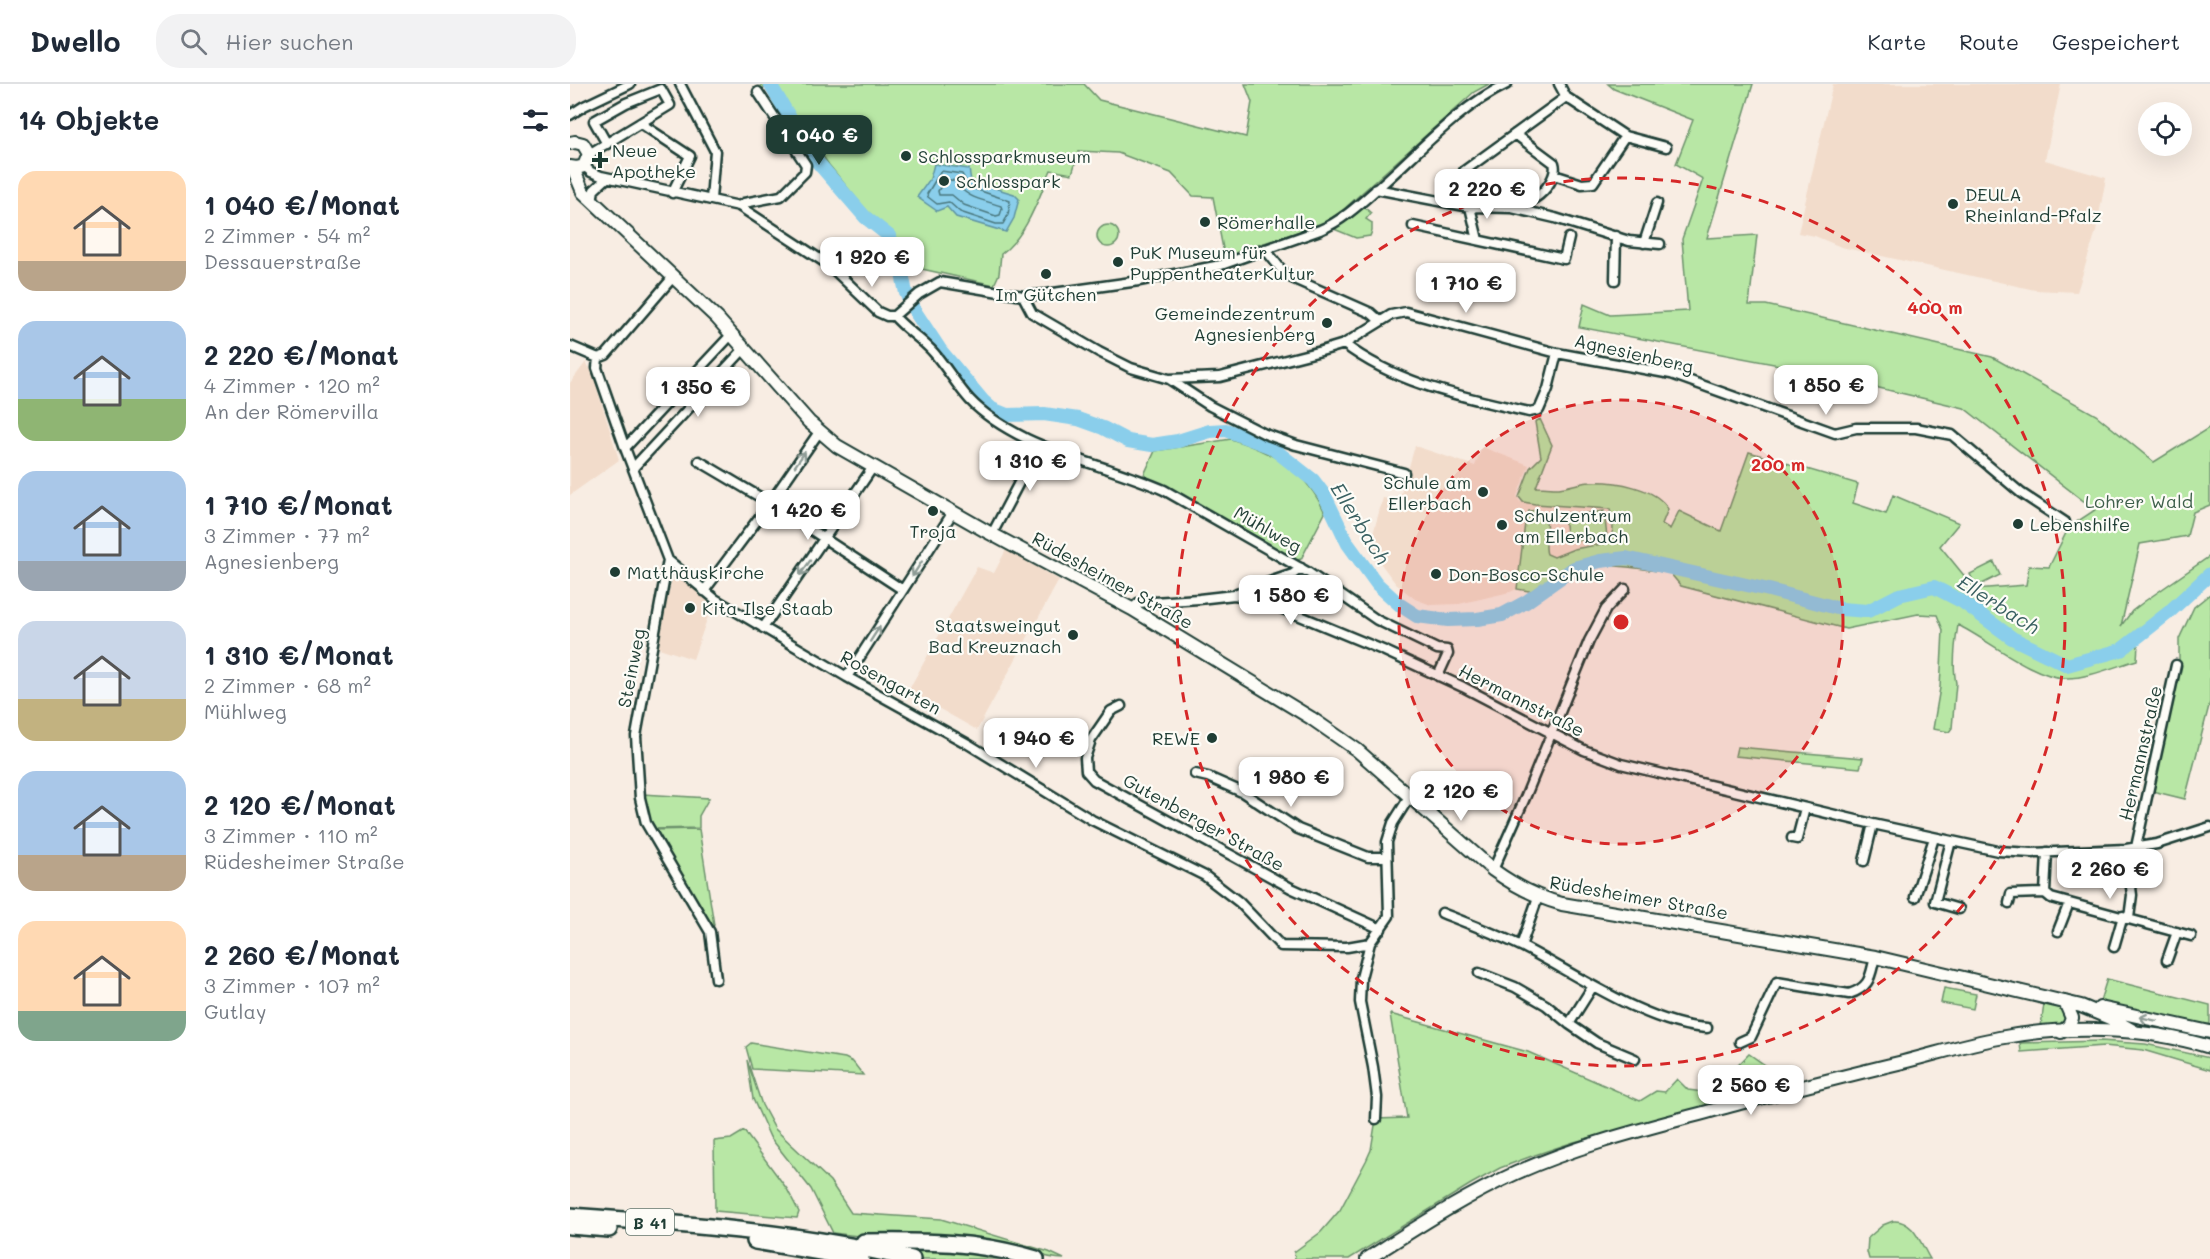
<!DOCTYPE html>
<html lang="de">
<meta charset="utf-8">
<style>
body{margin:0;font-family:Mali,sans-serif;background:#f2f2f3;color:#1f2937;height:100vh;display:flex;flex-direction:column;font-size:22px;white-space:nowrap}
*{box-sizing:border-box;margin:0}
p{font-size:20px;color:#747a83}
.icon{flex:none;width:33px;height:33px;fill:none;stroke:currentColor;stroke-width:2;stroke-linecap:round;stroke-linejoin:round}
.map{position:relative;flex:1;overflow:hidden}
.drawer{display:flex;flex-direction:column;background:#fff;width:570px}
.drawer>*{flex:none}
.fabs{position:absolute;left:1568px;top:18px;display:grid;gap:12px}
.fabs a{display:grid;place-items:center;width:54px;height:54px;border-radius:50%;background:#fff;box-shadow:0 6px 24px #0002;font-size:30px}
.price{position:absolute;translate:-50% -51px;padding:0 14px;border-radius:12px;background:#fff;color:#222;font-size:20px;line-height:39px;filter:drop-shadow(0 2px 3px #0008)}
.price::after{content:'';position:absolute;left:50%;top:36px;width:18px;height:14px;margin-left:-9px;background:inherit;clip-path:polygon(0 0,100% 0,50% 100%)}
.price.active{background:#1f3d34;color:#fff}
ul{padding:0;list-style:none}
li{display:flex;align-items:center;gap:18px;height:150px;padding:0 18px}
li span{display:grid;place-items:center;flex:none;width:168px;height:120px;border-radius:18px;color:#555}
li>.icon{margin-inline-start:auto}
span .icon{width:72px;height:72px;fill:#fffc;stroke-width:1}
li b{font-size:26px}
h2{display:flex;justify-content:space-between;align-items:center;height:72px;padding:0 18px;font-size:26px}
header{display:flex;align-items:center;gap:36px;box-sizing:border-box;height:84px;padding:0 30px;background:#fff;border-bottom:2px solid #e0e1e3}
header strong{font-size:28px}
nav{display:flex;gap:33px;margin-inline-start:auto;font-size:21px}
.search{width:420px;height:54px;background:#f2f2f3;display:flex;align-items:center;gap:15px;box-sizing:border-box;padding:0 21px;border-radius:24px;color:#747a83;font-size:22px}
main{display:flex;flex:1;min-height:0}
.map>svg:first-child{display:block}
.built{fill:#f2dccb}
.green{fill:#b8e7a5;stroke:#6c926c;stroke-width:1.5}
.water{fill:#8aceeb;stroke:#5f94a2;stroke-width:1.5}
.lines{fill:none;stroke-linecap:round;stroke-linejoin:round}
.shore{stroke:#4a777d;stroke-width:1.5}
.river{stroke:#8aceeb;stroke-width:14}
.street-casing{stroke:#1f3d34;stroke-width:13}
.secondary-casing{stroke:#1f3d34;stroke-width:16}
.highway-casing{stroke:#1f3d34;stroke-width:20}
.street{stroke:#fdfcf7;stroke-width:8}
.secondary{stroke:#fdfcf7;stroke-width:12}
.highway{stroke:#fdfcf7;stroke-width:15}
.oneway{stroke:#8e9c96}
.ring{fill:none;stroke:#d62828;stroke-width:3;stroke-dasharray:10 8}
.poi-dot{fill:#1f3d34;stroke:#fdfcf7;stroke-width:2}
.labels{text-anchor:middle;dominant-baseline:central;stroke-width:4.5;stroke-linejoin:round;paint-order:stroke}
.shield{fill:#fdfcf7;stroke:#62766e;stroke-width:1.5}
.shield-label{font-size:16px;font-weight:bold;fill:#1f3d34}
.poi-label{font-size:18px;fill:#1f3d34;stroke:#fdfcf7;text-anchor:start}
.street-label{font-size:18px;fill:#1f3d34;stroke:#fdfcf7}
.park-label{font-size:18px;fill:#3e5f4b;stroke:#fdfcf7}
.water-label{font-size:20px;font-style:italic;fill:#3a6162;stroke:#fdfcf7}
.centre{fill:#d62828;stroke:#fdfcf7;stroke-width:3}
.ring-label{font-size:18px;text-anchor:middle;font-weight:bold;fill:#d62828;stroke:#fdfcf7;stroke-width:4.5;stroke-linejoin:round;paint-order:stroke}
</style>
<header>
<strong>Dwello</strong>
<div class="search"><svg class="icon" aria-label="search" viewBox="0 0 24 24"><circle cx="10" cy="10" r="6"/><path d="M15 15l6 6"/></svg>Hier suchen</div>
<nav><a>Karte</a><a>Route</a><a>Gespeichert</a></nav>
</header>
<main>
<section class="drawer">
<h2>14 Objekte<svg class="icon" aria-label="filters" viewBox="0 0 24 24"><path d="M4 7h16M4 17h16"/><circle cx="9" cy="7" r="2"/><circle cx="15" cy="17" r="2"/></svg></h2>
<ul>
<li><span style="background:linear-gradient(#ffd9b3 75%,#b9a48a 0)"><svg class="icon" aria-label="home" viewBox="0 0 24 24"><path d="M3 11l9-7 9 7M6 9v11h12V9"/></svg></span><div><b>1 040 €/Monat</b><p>2 Zimmer · 54 m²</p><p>Dessauerstraße</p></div></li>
<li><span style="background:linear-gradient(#a9c7e8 65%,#8fb573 0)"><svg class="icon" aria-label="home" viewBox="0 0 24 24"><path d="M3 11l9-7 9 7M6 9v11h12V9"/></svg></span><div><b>2 220 €/Monat</b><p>4 Zimmer · 120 m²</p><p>An der Römervilla</p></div></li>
<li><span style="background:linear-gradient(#a9c7e8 75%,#9aa5b1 0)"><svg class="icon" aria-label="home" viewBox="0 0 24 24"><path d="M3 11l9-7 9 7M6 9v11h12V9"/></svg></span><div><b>1 710 €/Monat</b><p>3 Zimmer · 77 m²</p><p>Agnesienberg</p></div></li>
<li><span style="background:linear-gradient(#c9d6e8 65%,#c2b280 0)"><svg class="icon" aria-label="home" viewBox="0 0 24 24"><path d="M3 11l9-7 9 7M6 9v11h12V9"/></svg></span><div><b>1 310 €/Monat</b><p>2 Zimmer · 68 m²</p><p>Mühlweg</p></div></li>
<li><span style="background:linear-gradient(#a9c7e8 70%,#b9a48a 0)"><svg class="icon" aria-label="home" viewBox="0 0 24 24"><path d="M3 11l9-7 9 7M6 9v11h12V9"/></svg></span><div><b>2 120 €/Monat</b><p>3 Zimmer · 110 m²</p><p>Rüdesheimer Straße</p></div></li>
<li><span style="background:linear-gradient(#ffd9b3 75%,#7fa58c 0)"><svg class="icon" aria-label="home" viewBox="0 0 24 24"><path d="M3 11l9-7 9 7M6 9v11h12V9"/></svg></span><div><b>2 260 €/Monat</b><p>3 Zimmer · 107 m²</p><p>Gutlay</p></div></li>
</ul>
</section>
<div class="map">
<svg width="1640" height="1175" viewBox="0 0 1640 1175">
<rect width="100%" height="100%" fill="#f8ede3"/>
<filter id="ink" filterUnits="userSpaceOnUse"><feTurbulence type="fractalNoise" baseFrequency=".0167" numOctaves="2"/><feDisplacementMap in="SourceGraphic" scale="12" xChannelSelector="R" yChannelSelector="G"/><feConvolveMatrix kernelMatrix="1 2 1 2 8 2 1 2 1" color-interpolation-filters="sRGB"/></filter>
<g filter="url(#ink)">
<!-- built -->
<path class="built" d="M1263,0h228l-16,76 61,18 -10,53 -19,61 -42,-2 -194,-43 -26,-11 -17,-3z
M16,278l6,10 27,88 -49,35v-112z
M845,362l60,20 7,-19 47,18 -12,31 3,6 105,-13 7,66 -71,14 -51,23 -51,12 -28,1 -16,-6 -19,-15 -27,-36 14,-50 16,3z
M436,466l53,30 -82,150 -69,-39 69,-124 17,6z
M107,490l35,31 -19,54 -37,-12 17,-72z"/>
<!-- green -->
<path class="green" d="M190,0h324l15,16 147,37 6,-35 -7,-18h244l-15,8 -130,117 -20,14 -98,33 -2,-2 -11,-57 -20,-1 -22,-23 -53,-20 -39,-2 -7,23 -21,-4c-13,29 -24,65 -50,84l-2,20 -5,11 -81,-18 -25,-37 -23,-21 -36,-44 -34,-49 -17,-29 -16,1z
M1038,0h145l-46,154 50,-3 -8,70h17l226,52 104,58 58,47 56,-35v78l-17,7 -6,24 -47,8 -19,82 11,-15 13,-10 65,-45v25l-72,63 -1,16c-21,6 -51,19 -72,18 -32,-1 -77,-38 -107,-53 -3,18 -6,40 -2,58l-4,45 -3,4 -16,-3 7,-41 3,-58 -6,-15 -19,-1 -72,15 -165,-43 -11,-13c-30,-4 -80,-16 -106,4 -6,5 -11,11 -17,17l-30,-5 8,-66 4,-12c28,-5 13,30 18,43l7,3 20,-8 28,-5 9,-4 2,-12 -3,-19 -75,-5 -12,-2 -4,-5 11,-29 11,-11 -6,-35 5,-3 12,26 -16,42c7,0 15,1 23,1 11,-1 21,-6 32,-6 23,-1 65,5 77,27l-6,15 8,5 9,-18 42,20 28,-79 109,32 -5,19 33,11 7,-19 66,28 -19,23 35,43 51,-4 3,-19 20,1 20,-40 26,-17 -131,-102 -174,-41 -211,-40 5,-23 26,11 78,-4 -6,-72 21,-60 -27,-15 17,-44 -79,-31z
M793,122l8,7 -5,6 6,4v8l-2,5 -14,2 -22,-9z
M527 152a11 11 0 1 1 22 0a11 11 0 1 1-22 0Z
M661,355c43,14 75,31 94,74l-24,46 -7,2 -122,-71 -29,-13 12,-26z
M1034,427l3,26 -40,5 -3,-26z
M1424,478l6,13 -24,12 -6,-13z
M1640,510v108l-25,97 -33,-8 27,-127v-25l15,-32z
M1167,663l126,11 -3,10 -125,-12z
M72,710l67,4 -10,18v12l-47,1 -5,-13z
M129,745l15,96 -3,1 -59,-96z
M1537,895l103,26v19c-27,3 -82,-16 -110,-23z
M1374,904l32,6 -3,15 -32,-6z
M1474,920c10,2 18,3 23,11l-4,9 -22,2z
M820,930l138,38 112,49 16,-10 9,1 12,-13 11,11 23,3 38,-39 42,29 -12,2v3l-205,54 -42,14 -32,12 -29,16 -122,75h-54l-1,-7 27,-20 19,-22 26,-49 5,-11 5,-31 31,-1z
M1531,957l44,3 65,14v12l-67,-20 -39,-4 -83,6 -1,-9z
M181,959l94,15 8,4 10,13 -111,-6 -6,-22z
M177,976l15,45 13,24 55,52 21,32 90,6 108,33 15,7c-22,0 -40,-11 -62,-14 -56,-7 -113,-4 -169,-12l-22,-44 -41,-52 -17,-38z
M174,1047l43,58 12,23 -2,6 -82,-7 -1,-70 17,-2z
M1323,1137c20,-2 28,23 37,38h-61l-2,-7 1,-14 15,-13z
M361,1163l91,12h-100l-38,-9z"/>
<!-- water -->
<path class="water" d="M364,80l35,5 2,12 43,13 5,5 -5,19 -8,14 -50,-15 -9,-10 -10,4 -20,-14 13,-18z"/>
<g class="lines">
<!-- shore -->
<path class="shore" d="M371,87l21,3 7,13 41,14 -2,14 -5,9h-7l-36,-12 -11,-10 -12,2 -9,-7 -1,-3z
M375,95l11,2c8,17 28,19 45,25l1,3 -2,6 -4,1 -32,-11 -12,-10h-13l-1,-4z"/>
<!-- river -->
<path class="river" d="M200,0l43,73 52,60 24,19 9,18 8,39 10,20 25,38 42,50 9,8 15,6 37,-1 34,5 25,9 25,13 24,4 26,-4 32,-10 16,-1 45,17 42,33 12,16 23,48 29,40 23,21 17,11 31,4 29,-1 25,-4 24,-13 48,-34 26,-7 26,-3 143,32 72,19 27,2 31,-16 35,-8 29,15 49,36 55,27 54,-15 47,-37 42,-39"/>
<!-- street casing -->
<g class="street-casing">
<path id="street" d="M110,0l35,67 -4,48
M989,0l7,13 59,39 41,11
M0,31l14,-9 46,-22
M70,39l50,33 -18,37
M19,70l81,-49 -9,-16 -35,14 -32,18 13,23
M14,82l7,6 10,4 138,30 90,59 49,47 9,4h7
M894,87l102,-74
M984,91l28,9 11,-1 32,-47
M806,105l94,18 42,1 43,10 74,23 31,3
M22,117l2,-11 13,-12
M169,122l5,-3 37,-7 24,-24 1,-7 -48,-73
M900,123l8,33
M943,124c7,-4 15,-6 22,-10 10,-6 23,-23 19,-35l-39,-29
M843,142l151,33 5,-21
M1074,159l13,-40
M695,165l19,24 8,5 79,35 9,8
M1045,196l1,-44
M453,212l9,17 67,39 32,16 38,11 51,-2 101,-26 23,-7 47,-29 15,-3 151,41 114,21 164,59 21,-5h60l36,7 69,58 44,29
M324,232l25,-22 21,-12 83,14 23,-2 93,-13 82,-16 99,-35c22,-9 41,-27 59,-43 40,-35 79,-80 128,-103
M324,232c12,14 28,23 40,37 13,15 23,33 36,47 15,16 37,29 57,39 44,21 92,31 137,51l145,83 68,47 60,29 10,1 1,4 -10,22
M774,260c54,41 121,53 185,68l10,-2 9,-21 9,-36
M0,262l28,12 8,-3 68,-79
M28,274l-1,10 28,80 43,112 -32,176 4,62 6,25 64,109 6,47
M599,295l41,27 55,28 31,11 108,28
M55,364l106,-113
M129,377l71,42 133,87
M63,384l110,-118
M422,450l39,-74 9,-7 22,4
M98,476l47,39 132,78 121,67 124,76 113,56 34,26 42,44 66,1 23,-4
M134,507l66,-88 49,-71
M667,509l56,-19 8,-6
M562,525l6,-6 61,-4 35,-4 25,4 126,52 78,36 121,63 37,14 252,60 125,27 34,2 94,-4 31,-5 53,-17
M193,544l110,-161
M277,593l106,-165
M551,622l-10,5 -20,29 -6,18 1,13 8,9 197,108 90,41
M625,690l13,3 34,15 56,37 70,28h19
M1222,754l5,1 8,-31
M1381,757l-16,61 24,7
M1566,763l40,-182
M1556,765l6,46 -3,23
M1477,768l-2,41 6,5 140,38
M1294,777l9,-37
M923,786l32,-72 64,-157 17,-32 19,-20
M1345,813l19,-59
M1439,819l2,-9 34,-1
M872,829c27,11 55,21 81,34 51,26 127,79 184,81
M1488,847l11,-28
M951,862l17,-49
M1544,863l9,-31
M1597,876l10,-28
M909,889l36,14 31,18 23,19 28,19 38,16
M999,940l24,-38
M1170,958l11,-5 26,-55 72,12c22,-7 21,-18 26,-37
M806,1035l1,-22 -4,-30 -13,-65 1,-24 9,-35 19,-27 -2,-74 6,-19 17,-27"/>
</g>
<!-- secondary casing -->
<g class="secondary-casing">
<path id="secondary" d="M0,59l5,-1 8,2 6,10 -5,12 -7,2 -7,-1
M3,84l10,24 134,126 92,104 28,24 149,85 146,78 179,109 46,32 136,120c22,16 43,27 69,34l313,53 206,49 31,13 23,13
M1530,924l110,24
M1491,948l8,-6 3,-8 -7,-16
M797,1175c49,-31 96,-62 149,-86 72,-32 149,-49 224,-70 54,-14 108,-28 163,-41 32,-8 64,-18 96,-24 68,-13 145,-11 211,9"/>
</g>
<!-- highway casing -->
<g class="highway-casing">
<path id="highway" d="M0,1132c115,8 229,16 342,43
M0,1142l39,3
M185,1157l106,18
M294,1158c60,-1 114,-1 172,17"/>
</g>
<!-- street -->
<use href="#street" class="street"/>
<!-- secondary -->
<use href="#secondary" class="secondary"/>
<!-- highway -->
<use href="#highway" class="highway"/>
</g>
<!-- one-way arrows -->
<defs><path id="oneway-shaft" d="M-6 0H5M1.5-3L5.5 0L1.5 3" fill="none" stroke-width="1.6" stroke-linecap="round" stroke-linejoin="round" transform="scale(1.5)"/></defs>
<g class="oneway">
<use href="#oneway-shaft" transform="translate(230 375) rotate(-55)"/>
<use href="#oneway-shaft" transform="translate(235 484) rotate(125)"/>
<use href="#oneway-shaft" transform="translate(347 485) rotate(123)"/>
<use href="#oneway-shaft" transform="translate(305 550) rotate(-57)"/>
<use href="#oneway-shaft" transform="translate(1578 935) rotate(-168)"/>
</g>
</g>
<!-- distance rings -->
<circle cx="1051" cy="538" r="222" fill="#d62828" fill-opacity=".12"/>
<g class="ring">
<circle cx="1051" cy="538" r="222"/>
<circle cx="1051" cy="538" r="444"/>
</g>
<!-- markers -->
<g class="poi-dot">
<circle cx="336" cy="72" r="6"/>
<path d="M27 67h6v6h6v6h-6v6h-6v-6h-6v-6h6z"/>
<circle cx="374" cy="97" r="6"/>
<circle cx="1383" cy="120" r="6"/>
<circle cx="635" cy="138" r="6"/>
<circle cx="548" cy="178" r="6"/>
<circle cx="476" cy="190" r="6"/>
<circle cx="757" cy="239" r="6"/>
<circle cx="913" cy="408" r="6"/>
<circle cx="363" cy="427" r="6"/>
<circle cx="1448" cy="440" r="6"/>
<circle cx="932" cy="441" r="6"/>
<circle cx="45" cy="488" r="6"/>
<circle cx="866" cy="490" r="6"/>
<circle cx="120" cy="524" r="6"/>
<circle cx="503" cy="551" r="6"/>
<circle cx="642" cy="654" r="6"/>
</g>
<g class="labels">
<!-- shield labels -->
<rect class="shield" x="56" y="1125" width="48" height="26" rx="4.5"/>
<g class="shield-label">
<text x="80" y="1138">B 41</text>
</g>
<!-- poi labels -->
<g class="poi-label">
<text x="42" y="66">Neue<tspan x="42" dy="21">Apotheke</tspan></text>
<text x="348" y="72">Schlossparkmuseum</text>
<text x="386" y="97">Schlosspark</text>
<text x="1395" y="110">DEULA<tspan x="1395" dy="21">Rheinland-Pfalz</tspan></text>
<text x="647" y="138">Römerhalle</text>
<text x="560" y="168">PuK Museum für<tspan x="560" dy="21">PuppentheaterKultur</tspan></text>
<text x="476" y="210" text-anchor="middle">Im Gütchen</text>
<text x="745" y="229" text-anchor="end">Gemeindezentrum<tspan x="745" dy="21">Agnesienberg</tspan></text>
<text x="901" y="398" text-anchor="end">Schule am<tspan x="901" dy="21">Ellerbach</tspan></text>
<text x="944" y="431">Schulzentrum<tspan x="944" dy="21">am Ellerbach</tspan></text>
<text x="1460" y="440">Lebenshilfe</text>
<text x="363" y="447" text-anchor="middle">Troja</text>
<text x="57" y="488">Matthäuskirche</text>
<text x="878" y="490">Don-Bosco-Schule</text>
<text x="132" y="524">Kita Ilse Staab</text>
<text x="491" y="541" text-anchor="end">Staatsweingut<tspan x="491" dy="21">Bad Kreuznach</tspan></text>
<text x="630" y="654" text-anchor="end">REWE</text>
</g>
<!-- street labels -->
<g class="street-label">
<text transform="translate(1064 269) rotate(13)">Agnesienberg</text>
<text transform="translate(698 445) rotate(30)">Mühlweg</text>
<text transform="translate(543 496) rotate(29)">Rüdesheimer Straße</text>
<text transform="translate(61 584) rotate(-79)">Steinweg</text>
<text transform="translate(321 598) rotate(29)">Rosengarten</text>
<text transform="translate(952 616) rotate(27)">Hermannstraße</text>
<text transform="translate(1570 669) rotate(-77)">Hermannstraße</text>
<text transform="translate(634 738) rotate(29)">Gutenberger Straße</text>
<text transform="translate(1069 813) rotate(10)">Rüdesheimer Straße</text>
</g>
<!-- park labels -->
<g class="park-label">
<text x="1569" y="417">Lohrer Wald</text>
</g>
<!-- water labels -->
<g class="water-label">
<text transform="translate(791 439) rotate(58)">Ellerbach</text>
<text transform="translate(1429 520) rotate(32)">Ellerbach</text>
</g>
</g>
<circle cx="1051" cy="538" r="9" class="centre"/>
<g class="ring-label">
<text x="1365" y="230">400 m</text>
<text x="1208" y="387">200 m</text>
</g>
</svg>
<div class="fabs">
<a><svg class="icon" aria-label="locate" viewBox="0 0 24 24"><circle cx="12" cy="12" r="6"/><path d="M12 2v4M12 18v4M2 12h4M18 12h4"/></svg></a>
</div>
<b class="price active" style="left:249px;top:82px">1 040 €</b>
<b class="price" style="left:917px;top:136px">2 220 €</b>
<b class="price" style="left:302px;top:204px">1 920 €</b>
<b class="price" style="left:896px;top:230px">1 710 €</b>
<b class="price" style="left:1256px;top:332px">1 850 €</b>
<b class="price" style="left:128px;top:334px">1 350 €</b>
<b class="price" style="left:460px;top:408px">1 310 €</b>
<b class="price" style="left:238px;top:457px">1 420 €</b>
<b class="price" style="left:721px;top:542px">1 580 €</b>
<b class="price" style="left:466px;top:685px">1 940 €</b>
<b class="price" style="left:721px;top:724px">1 980 €</b>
<b class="price" style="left:891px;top:738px">2 120 €</b>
<b class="price" style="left:1540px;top:816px">2 260 €</b>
<b class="price" style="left:1181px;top:1032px">2 560 €</b>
</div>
</main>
